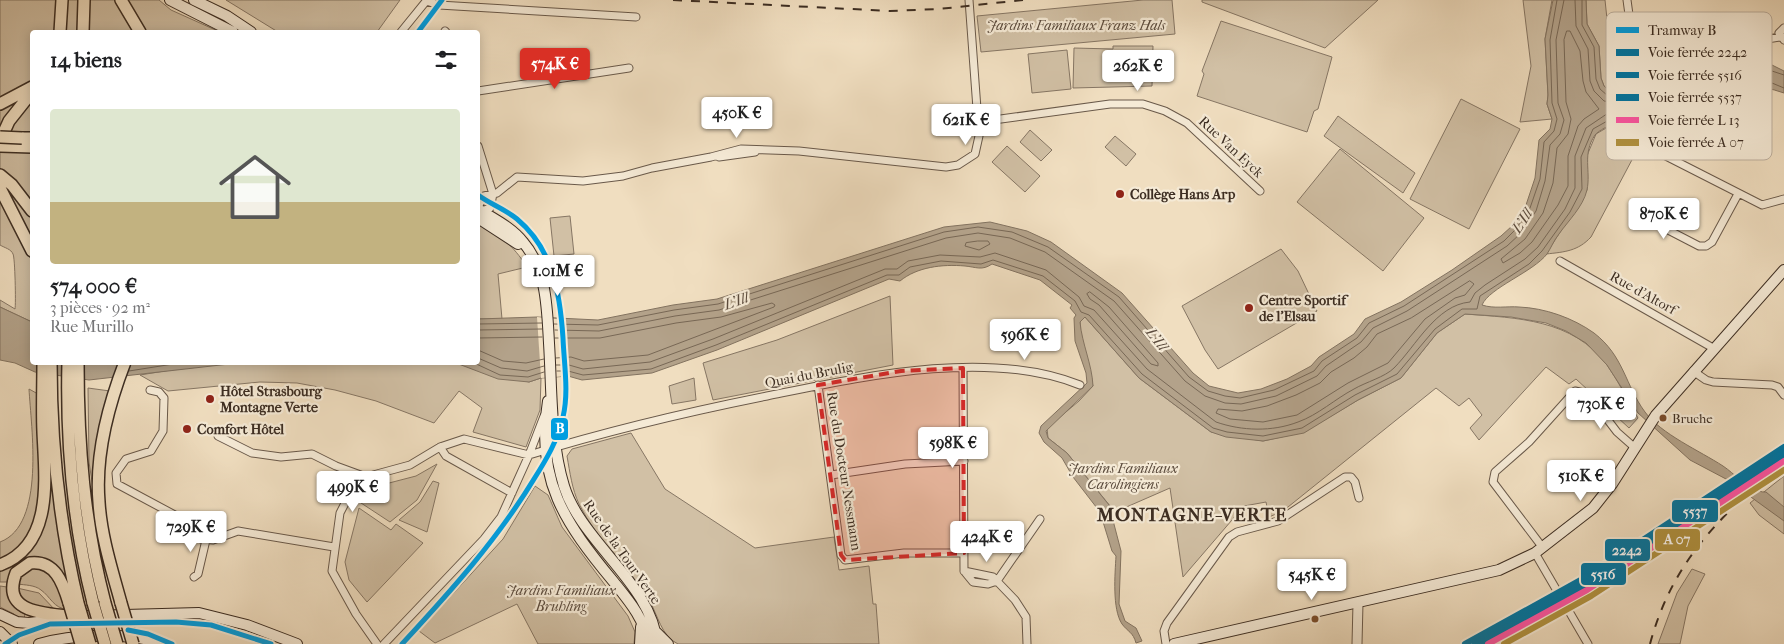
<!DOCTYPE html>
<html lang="fr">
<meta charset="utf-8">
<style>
body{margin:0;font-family:"IM FELL French Canon",serif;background:#f2f2f2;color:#202124;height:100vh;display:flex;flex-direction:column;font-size:19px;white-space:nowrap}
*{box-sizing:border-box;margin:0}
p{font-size:16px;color:#757577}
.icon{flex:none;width:28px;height:28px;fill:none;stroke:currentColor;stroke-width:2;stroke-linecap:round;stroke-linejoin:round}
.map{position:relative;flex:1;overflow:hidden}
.side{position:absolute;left:30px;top:30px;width:450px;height:335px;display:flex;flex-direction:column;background:#fff;border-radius:5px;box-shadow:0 2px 12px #0003}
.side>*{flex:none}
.price{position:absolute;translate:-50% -42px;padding:0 11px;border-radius:5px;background:#fff;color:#222;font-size:16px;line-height:32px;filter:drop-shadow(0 1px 2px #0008)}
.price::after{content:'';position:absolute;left:50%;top:30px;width:15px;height:11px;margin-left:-8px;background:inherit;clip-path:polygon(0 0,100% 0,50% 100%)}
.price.selected{background:#d93025;color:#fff}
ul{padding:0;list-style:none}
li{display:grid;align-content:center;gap:10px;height:265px;padding:0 20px}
li span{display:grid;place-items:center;height:155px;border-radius:5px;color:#555}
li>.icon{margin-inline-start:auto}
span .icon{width:90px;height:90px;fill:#fffc;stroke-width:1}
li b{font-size:21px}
h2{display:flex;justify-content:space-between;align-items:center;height:60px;padding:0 20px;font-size:21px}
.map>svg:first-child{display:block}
.green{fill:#d1c0a5;stroke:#867664}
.water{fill:#b3a28a;stroke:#837360}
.pier{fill:#f0dec0}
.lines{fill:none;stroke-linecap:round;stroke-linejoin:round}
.shore{stroke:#786856;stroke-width:1}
.minor-casing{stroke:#69594a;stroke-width:9}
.tertiary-casing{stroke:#69594a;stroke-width:11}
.secondary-casing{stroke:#3c2d22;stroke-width:12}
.trunk-casing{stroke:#3c2d22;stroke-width:14}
.minor{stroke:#f5ead6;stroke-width:7}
.tertiary{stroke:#f5ead6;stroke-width:9}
.secondary{stroke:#f5ead6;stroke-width:10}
.trunk{stroke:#f0dec0;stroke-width:11}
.rail{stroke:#3c2d22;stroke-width:2;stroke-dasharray:9 9;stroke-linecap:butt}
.trunk-bridge-casing{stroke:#3c2d22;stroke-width:14;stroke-linecap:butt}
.trunk-bridge{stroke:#f0dec0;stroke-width:11}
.rail-1-casing{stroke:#f5ead6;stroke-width:10}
.rail-2-casing{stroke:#f5ead6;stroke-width:10}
.rail-3-casing{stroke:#f5ead6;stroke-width:10}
.rail-4-casing{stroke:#f5ead6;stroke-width:10}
.rail-5-casing{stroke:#f5ead6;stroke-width:10}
.rail-1{stroke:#0075a1;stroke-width:6}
.rail-2{stroke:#0075a1;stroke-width:6}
.rail-3{stroke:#0075a1;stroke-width:6}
.rail-4{stroke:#fc55a2;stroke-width:6}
.rail-5{stroke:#b0913f;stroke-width:6}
.tram-1-casing{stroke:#f5ead6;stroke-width:9}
.tram-1{stroke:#009ee0;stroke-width:5}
.marked{fill:#d62828;fill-opacity:0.2;stroke:#d62828;stroke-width:4;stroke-dasharray:10 6;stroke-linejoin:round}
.poi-dot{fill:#8f2418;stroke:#f5ead6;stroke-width:2}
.bus-dot{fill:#7a4b2a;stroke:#f5ead6;stroke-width:2}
.labels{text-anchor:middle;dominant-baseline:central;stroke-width:4.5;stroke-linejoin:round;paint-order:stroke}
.bus-label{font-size:13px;fill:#3c2d22;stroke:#f5ead6;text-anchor:start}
.park-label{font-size:14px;font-style:italic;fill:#5a4a3c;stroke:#f5ead6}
.street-label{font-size:14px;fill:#3c2d22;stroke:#f5ead6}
.poi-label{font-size:14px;font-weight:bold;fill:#3c2d22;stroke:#f5ead6;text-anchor:start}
.water-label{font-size:15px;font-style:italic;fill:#5a4a3c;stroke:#f5ead6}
.district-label{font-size:19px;font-weight:bold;letter-spacing:1px;fill:#3c2d22;stroke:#f5ead6}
.key{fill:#f5ead6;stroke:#beb1a0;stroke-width:1}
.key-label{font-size:14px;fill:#3c2d22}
.line-badge{stroke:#f5ead6;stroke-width:2}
.badge-label{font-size:14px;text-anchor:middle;font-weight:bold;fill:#fff}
</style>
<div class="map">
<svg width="1784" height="644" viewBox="0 0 1784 644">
<rect width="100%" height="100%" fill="#f0dec0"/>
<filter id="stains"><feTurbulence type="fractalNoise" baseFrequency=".004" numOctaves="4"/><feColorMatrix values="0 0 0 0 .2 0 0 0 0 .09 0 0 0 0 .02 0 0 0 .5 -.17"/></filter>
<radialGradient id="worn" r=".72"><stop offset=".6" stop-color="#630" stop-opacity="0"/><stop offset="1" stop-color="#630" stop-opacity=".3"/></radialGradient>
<!-- green -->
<path class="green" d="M0,0h159l12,10 49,22h-188v290l-32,-15v-7l15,9c1,-5 0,-52 -2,-55 -2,-5 -8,-6 -13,-9z
M226,0h174l-23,32h-99z
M1143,0h29l3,34 -194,18 -4,-36z
M1202,0h176l-53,48 -123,-46z
M1523,0h29l-7,39 3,56 -1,9 5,15 -32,3 11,-56z
M1586,0h19l2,19 11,-1 9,73h-18l-5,-5 -3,-8 -2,-32 -12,-22z
M1221,21l111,36 -14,52 -4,2 -7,21 -110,-36 7,-22 -2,-3z
M1113,46h40l-1,40 -79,2 1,-40 39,1z
M1067,50l4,39 -39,4 -4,-39z
M1461,99l59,30 -51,100 -59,-30z
M1630,114l4,17v25l-43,81c-13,14 -26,15 -45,17l41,-64 -1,-32 10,-24z
M1338,116l77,57 -12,20 -79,-57z
M1030,130l22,20 -11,11 -21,-19z
M1115,136l21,18 -10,12 -21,-19z
M1007,146l33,30 -15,16 -33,-30z
M1340,149l84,69 -41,53 -86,-69z
M570,216l4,38 -20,2 -4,-38z
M478,223c23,13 34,21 49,44l-29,7 4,45h-24z
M1281,249l17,22 19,40 -99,58 -13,-19 -23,-44z
M890,296l3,69 -180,35 -10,-37 74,-23z
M1465,314c52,4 108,5 142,51 12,17 21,36 31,53l-9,10 -53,-49 -7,5 -23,-17 -67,73 -9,-12 12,-13 -13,-17 -10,8 -23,-18 -153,123 -14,6 -3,-15 -22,4 -61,71 -13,-89 -55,24 -48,-59 -19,-15 -1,-10 32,-27 14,-15 -12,-46 -1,-18 5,-5 54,61 72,54 52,9 41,-9 54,-32 43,-22 36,-45z
M238,362l218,1 73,19 12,-4 -1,32 -14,37 -53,-15 9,-24 -23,-17 -25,32 -58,-22 -41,-11 -38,-7 -37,-1 -92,9 -28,-16 49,-8z
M694,378l2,22 -24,4 -3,-18z
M88,388l22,3 -16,104 -5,-33z
M29,389l9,5c1,44 14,124 -21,156 -5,5 -11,7 -17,10v-18c46,-17 31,-115 29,-153z
M631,433l34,56 90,59 79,-11 5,33 30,-4 4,38h3l3,40h-201c-17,-8 -20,-29 -29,-44 -21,-33 -52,-60 -70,-96 -7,-15 -9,-31 -12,-48l5,-7z
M437,464l-20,36 -27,22 -32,-21 8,-12 50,-13z
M49,473l19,103 -4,1 -23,-18 -32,23h-9v-11c45,-16 47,-57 49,-98z
M1784,476v58l-25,-19 -9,-12z
M433,481l6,2 -12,49 -28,-12 21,-18z
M535,486l13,9 14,32 66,89 7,16 -1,12h-96l-21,-40 -82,39 -16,-12 84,-92z
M359,508l32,22 5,-6 27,19 -56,59 -18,-22 -4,-18z
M34,567c23,2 26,24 33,42 -13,0 -17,-13 -26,-19 -6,-5 -16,-5 -24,-6l4,-10z
M1692,569l13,5 -17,32 -8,38h-22l19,-51z
M0,586l7,1c1,13 6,22 18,27l-1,5 -11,-1 1,-4 -14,-7z
M17,588l22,5 17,18 -32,-7z"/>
<!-- water -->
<path class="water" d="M1553,0h33l1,24 12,22 2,32 3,8 6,5 28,-2 22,-10 54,-14 56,-1 14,7v22c-51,-19 -125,3 -170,30 -5,3 -15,7 -19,12 -13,19 -4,36 -8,55 -4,17 -19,31 -28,44 -5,6 -8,14 -12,20 -14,18 -58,34 -65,51 12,4 25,1 37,2 26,1 54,11 75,26 30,23 31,52 51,79 16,22 55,39 78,54 12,8 21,20 36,25 3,1 4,1 7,1l18,15v14l-58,-42 -36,-19 -52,-47 -31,-48 -21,-22 -20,-12 -20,-8 -35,-6 -46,-3 -28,19 -36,45 -43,22 -54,33 -41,8 -37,-4 -15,-5 -72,-54 -54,-61 -5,5c2,22 12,42 13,64l-47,45 2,7 19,15 42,52 12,46 -2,53 6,17 11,7 6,13 -6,2c-3,-11 -8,-11 -14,-19 -10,-15 -7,-50 -6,-68l-4,-5 -12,-39 -27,-35 -11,-19 -18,-16 -5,-9 2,-7 46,-43 -1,-10 -11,-32 -1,-23 2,-3 -6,-7 2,-3 -32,-25 -48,-16c-10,7 -16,3 -27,2 -23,-2 -48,1 -65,15l-11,-2 -172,71 -65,23 -70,7 -14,-4 -27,2 -12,4 -31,-3 -42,-16 22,-1v-43l59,-2 61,3 75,-15 44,-6 227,-72 46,-5 37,9 24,11 71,51 71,80 16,13 29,7 23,-4 26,-10 24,-13 8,-9 35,-23 11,-15 36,-17 51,-32 49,-34 11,-10 14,-21 9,-27 4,-38 11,-11 2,-10 -5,-15 1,-9 -3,-56z
M0,307l32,15v40l206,1 -149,17 -54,-8 -20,-9 -15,-3z"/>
<!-- pier -->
<path class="pier" d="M537,317l28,3 3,56 -27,2z"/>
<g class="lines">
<!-- shore -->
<path class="shore" d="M1582,0v25l12,22 2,32 4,10 8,7 31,-3 23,-9 52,-14h55l15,5
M1567,31h3l10,20 3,30 3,11 13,17 -15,10 -6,7 -10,30v30l-10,19 -26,37 -12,11 -17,10 -2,-4 24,-20 18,-26 10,-30 4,-35 11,-14 3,-15 -5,-17 -2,-62z
M978,241h10l2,3 -11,6 -14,-4 1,-3z
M1470,281l4,3 -9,11 -10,3 -30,21 -37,44 -40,20 -51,32 -34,7 -33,-3 -14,-6 2,-4 24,2 25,-5 29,-11 24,-12 11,-11 23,-14 13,-11 10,-13 34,-16z
M1090,292l19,15 49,56v3l-7,-2 -52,-59 -9,-6 -3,-5z
M478,324l64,-1
M554,324l44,1 76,-15 44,-6 226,-72 34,-5 34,5 36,15 71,50 70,80 19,14 17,5 15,2 34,-8 40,-19 8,-10 35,-23 12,-15 35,-17 100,-65 12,-12 14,-21 10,-29 4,-37 10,-11 3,-12 -5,-16 -2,-63 7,-40
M478,330l64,-1
M555,330l44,1 76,-15 44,-6 227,-72 32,-5 32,5 35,14 69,49 71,80 20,15 20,7 16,1 35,-8 41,-20 9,-10 35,-24 12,-14 34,-17 100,-65 14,-13 15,-22 9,-30 5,-36 10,-11 4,-14 -6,-17 -2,-63 8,-40
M478,338l64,-1
M555,338h45l76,-15 45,-6 51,-14 3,2 -1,2 -126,48 -64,6 -13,-4 -15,1
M478,350l25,11 23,2 18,-4
M478,358l23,10 26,3 17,-5
M472,362l28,13 28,2 16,-5
M556,365h13l14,4 67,-7 63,-23 172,-70h12l11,-8 32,-6 40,2 15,-4 51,17 33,27 5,9 10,4 53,59 69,53c26,9 56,10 82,0 20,-7 37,-23 56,-33 12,-7 31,-12 40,-21 22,-22 42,-63 76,-66l5,-9 10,-8 40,-26 13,-12 27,-38 10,-21v-32l11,-28 34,-23 -2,-2 -14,-2 -10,-10 -4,-10 -2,-32 -12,-23 -1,-26
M129,371l57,-9
M557,371h11l15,4 68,-6 65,-24 171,-70h12l11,-8 31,-6 40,3 12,-4 50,16 32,25 6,11 8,3 53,59 71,54 14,4 36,4 39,-8 53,-33 42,-21 38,-45 27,-20h15l3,-13 49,-32 13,-13 28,-39 12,-23 -1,-32 12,-28 48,-27 71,-20 36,-2 24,3 12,5"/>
<!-- minor casing -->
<g class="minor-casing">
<path id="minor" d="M1627,0l6,44 3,6 8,2 81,-6 55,-9
M426,1l13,4 197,12
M1784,28l-5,5 5,7
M445,31l1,1
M401,32l26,-32
M478,91l151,-23
M979,122l131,-18h33l22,7 22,12 73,68
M478,146l15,48 -3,14 -9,3
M1648,147l114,58 22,-6
M719,157l36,-5
M478,207l6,-11 13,-3 20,-16 66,4 40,-5 29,-8 59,-11 30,-8 58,2 147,16 12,-2 17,-11 4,-18 -10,-136
M1643,217l56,29h7l6,-4 26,-48
M1560,261l153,87
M963,368l1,203 9,11 15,2 9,-3
M1693,371l13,9 7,2 59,3 6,2 6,8
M818,385l23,170 4,5 59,-7h60
M150,390l9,2 5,6 -1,33 -12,20 -25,8 -10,14 1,11 69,37 9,13 6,5 12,1 25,-9 96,16
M221,430l-3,6 34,17 29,4 31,-3 24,12 30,11 44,-12 30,-18 24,-8 65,16 15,-39
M440,447l6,9 66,37
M831,475l74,-11 59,-3
M359,476l-19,37 -8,58 24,43 21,30
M1543,548l-50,-66 2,-10 34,-30 46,-51 13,3 29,38 17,15
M1535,553l53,91
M964,571l29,6 22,23 11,17 1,27
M194,577l4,-3 8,-34
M997,581l43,-62
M384,644l100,-105 17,-22 28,-62c78,-24 158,-43 238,-59 94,-19 221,-48 313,-11
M1166,644l-2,-13 3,-8 62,-86 8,-5 41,-11 67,-44h6l4,5 4,16"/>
</g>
<!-- tertiary casing -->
<g class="tertiary-casing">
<path id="tertiary" d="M1357,644l1,-41"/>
</g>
<!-- secondary casing -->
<g class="secondary-casing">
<path id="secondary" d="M170,0l63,32
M194,0l33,16 24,16
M478,209c16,10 33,18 45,33 24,28 24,66 26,101 3,47 1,97 15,143 17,56 89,99 93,158
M478,218l40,26
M548,401c-13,79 17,122 65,180 16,20 31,37 36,63
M0,614l17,8 12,1 59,-7 111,-3 48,12 50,19
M0,632l12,12
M656,632l12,12
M39,644c31,-9 91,-13 121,0
M640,644l1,-17
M1174,644l325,-74 36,-17 58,-45 19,-24 44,-69 128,-145"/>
</g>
<!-- trunk casing -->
<g class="trunk-casing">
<path id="trunk" d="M121,0l19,32
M60,32l2,-32
M83,32l1,-32
M0,104l32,-17
M22,138h10
M0,141l9,-20 23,-29
M0,146l32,1
M0,175l12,10 20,26
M0,188l32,63
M51,362c0,83 8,161 27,241
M68,362c-2,82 5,162 25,241
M78,362c0,83 6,161 27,241
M0,565c54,-20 45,-87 43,-133 -1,-23 0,-46 0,-70
M69,603c-6,-20 -14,-43 -39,-40l-14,10c-16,42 32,40 59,44
M121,603c-9,-33 -20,-67 -22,-101 -4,-47 9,-96 26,-140"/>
</g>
<!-- minor -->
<use href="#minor" class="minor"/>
<!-- tertiary -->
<use href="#tertiary" class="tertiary"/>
<!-- secondary -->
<use href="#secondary" class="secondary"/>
<!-- trunk -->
<use href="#trunk" class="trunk"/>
<!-- rail -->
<path class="rail" d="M673,0l217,11 49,-2 84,-9
M1650,644c22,-82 70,-129 134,-181"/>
<!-- trunk-bridge casing -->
<g class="trunk-bridge-casing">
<path id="trunk-bridge" d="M0,137l22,1
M69,603l12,41
M78,603l12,41
M93,603l12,41
M105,603l12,41
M121,603l12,41"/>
</g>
<!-- trunk-bridge -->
<use href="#trunk-bridge" class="trunk-bridge"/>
<!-- rail-1 casing -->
<g class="rail-1-casing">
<path id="rail-1" d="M1465,644l123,-68 196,-129"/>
</g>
<!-- rail-2 casing -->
<g class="rail-2-casing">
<path id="rail-2" d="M1481,644l111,-62 192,-126"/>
</g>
<!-- rail-3 casing -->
<g class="rail-3-casing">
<path id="rail-3" d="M1475,644l115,-63 194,-129"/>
</g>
<!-- rail-4 casing -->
<g class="rail-4-casing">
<path id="rail-4" d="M1488,644l99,-54 197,-129"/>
</g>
<!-- rail-5 casing -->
<g class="rail-5-casing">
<path id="rail-5" d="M1504,644l87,-48 193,-126"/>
</g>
<!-- rail-1 -->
<use href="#rail-1" class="rail-1"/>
<!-- rail-2 -->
<use href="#rail-2" class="rail-2"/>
<!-- rail-3 -->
<use href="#rail-3" class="rail-3"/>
<!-- rail-4 -->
<use href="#rail-4" class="rail-4"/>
<!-- rail-5 -->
<use href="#rail-5" class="rail-5"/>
<!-- tram-1 casing -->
<g class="tram-1-casing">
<path id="tram-1" d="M418,32l24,-32
M128,630l20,4 24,10
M5,644l14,-9 31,-11 126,-2 35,3 60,19
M402,644c48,-52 95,-104 132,-165 12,-19 24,-39 29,-62 6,-25 1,-53 0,-79 -3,-45 -10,-89 -46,-119 -12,-10 -27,-15 -39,-24"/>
</g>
<!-- tram-1 -->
<use href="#tram-1" class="tram-1"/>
</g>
<!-- marked area -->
<path class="marked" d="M963,368l1,185 -119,7 -4,-5 -23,-170 83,-14z"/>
<!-- markers -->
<g class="poi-dot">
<circle cx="1120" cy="194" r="5"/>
<circle cx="1249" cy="308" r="5"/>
<circle cx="210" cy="399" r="5"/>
<circle cx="187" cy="429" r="5"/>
</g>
<g class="bus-dot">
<circle cx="1663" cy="418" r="4.5"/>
<circle cx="1315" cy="619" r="4.5"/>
</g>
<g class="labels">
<!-- bus labels -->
<g class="bus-label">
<text x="1672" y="418">Bruche</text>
</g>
<!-- park labels -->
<g class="park-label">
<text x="1076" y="25">Jardins Familiaux Franz Hals</text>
<text x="1123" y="468">Jardins Familiaux<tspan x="1123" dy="16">Carolingiens</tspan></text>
<text x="561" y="590">Jardins Familiaux<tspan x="561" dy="16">Bruhling</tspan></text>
</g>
<!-- street labels -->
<g class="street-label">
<text transform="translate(1231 147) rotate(43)">Rue Van Eyck</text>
<text transform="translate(1643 293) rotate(29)">Rue d'Altorf</text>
<text transform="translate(809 375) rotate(-11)">Quai du Brulig</text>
<text transform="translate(844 471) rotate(81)">Rue du Docteur Nessmann</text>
<text transform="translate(622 552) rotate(55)">Rue de la Tour Verte</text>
</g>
<!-- poi labels -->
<g class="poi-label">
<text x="1130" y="194">Collège Hans Arp</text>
<text x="1259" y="300">Centre Sportif<tspan x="1259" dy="16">de l'Elsau</tspan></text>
<text x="220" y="391">Hôtel Strasbourg<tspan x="220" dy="16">Montagne Verte</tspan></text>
<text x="197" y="429">Comfort Hôtel</text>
</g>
<!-- water labels -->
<g class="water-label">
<text transform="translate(1522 221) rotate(-57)">L'Ill</text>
<text transform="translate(736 301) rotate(-20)">L'Ill</text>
<text transform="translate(1157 339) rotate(52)">L'Ill</text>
</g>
<!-- district labels -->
<g class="district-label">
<text x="1192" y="515">MONTAGNE-VERTE</text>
</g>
</g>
<!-- legend -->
<rect x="1606" y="12" width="166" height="148" rx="8" class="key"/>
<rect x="1616" y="27" width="23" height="6" fill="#009ee0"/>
<rect x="1616" y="49" width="23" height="7" fill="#0075a1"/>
<rect x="1616" y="72" width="23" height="6" fill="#0075a1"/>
<rect x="1616" y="94" width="23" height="7" fill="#0075a1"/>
<rect x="1616" y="117" width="23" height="6" fill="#fc55a2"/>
<rect x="1616" y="139" width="23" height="7" fill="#b0913f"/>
<g class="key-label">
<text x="1648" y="35">Tramway B</text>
<text x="1648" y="57">Voie ferrée 2242</text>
<text x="1648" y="80">Voie ferrée 5516</text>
<text x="1648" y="102">Voie ferrée 5537</text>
<text x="1648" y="125">Voie ferrée L 13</text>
<text x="1648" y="147">Voie ferrée A 07</text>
</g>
<g class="line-badge">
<rect x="550" y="417" width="19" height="24" rx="5" fill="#009ee0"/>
<rect x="1671" y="499" width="48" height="24" rx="5" fill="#0075a1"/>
<rect x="1654" y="528" width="47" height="24" rx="5" fill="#b0913f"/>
<rect x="1604" y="538" width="47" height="24" rx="5" fill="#0075a1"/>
<rect x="1580" y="562" width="47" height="24" rx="5" fill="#0075a1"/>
</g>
<g class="badge-label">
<text x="560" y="433">B</text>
<text x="1695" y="516">5537</text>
<text x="1677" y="544">A 07</text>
<text x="1627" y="555">2242</text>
<text x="1603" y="579">5516</text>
</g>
<rect width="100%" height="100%" filter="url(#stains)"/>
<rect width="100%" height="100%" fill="url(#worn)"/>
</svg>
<b class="price selected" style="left:555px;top:90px">574K €</b>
<b class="price" style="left:1138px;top:92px">262K €</b>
<b class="price" style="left:737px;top:139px">450K €</b>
<b class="price" style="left:966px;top:146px">621K €</b>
<b class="price" style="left:1664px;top:240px">870K €</b>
<b class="price" style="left:558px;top:297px">1.01M €</b>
<b class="price" style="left:1025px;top:361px">596K €</b>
<b class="price" style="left:1601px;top:430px">730K €</b>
<b class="price" style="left:953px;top:469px">598K €</b>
<b class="price" style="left:1581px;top:502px">510K €</b>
<b class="price" style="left:353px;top:513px">499K €</b>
<b class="price" style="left:191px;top:553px">729K €</b>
<b class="price" style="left:987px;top:563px">424K €</b>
<b class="price" style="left:1312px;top:601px">545K €</b>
<section class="side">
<h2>14 biens<svg class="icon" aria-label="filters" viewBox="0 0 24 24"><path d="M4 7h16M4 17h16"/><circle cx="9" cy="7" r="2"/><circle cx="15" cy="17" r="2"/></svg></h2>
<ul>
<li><span style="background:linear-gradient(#dfe7d0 60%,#c2b280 0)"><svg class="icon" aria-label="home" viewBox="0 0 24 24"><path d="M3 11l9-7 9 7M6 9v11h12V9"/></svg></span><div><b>574 000 €</b><p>3 pièces · 92 m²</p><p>Rue Murillo</p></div></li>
</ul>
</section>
</div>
